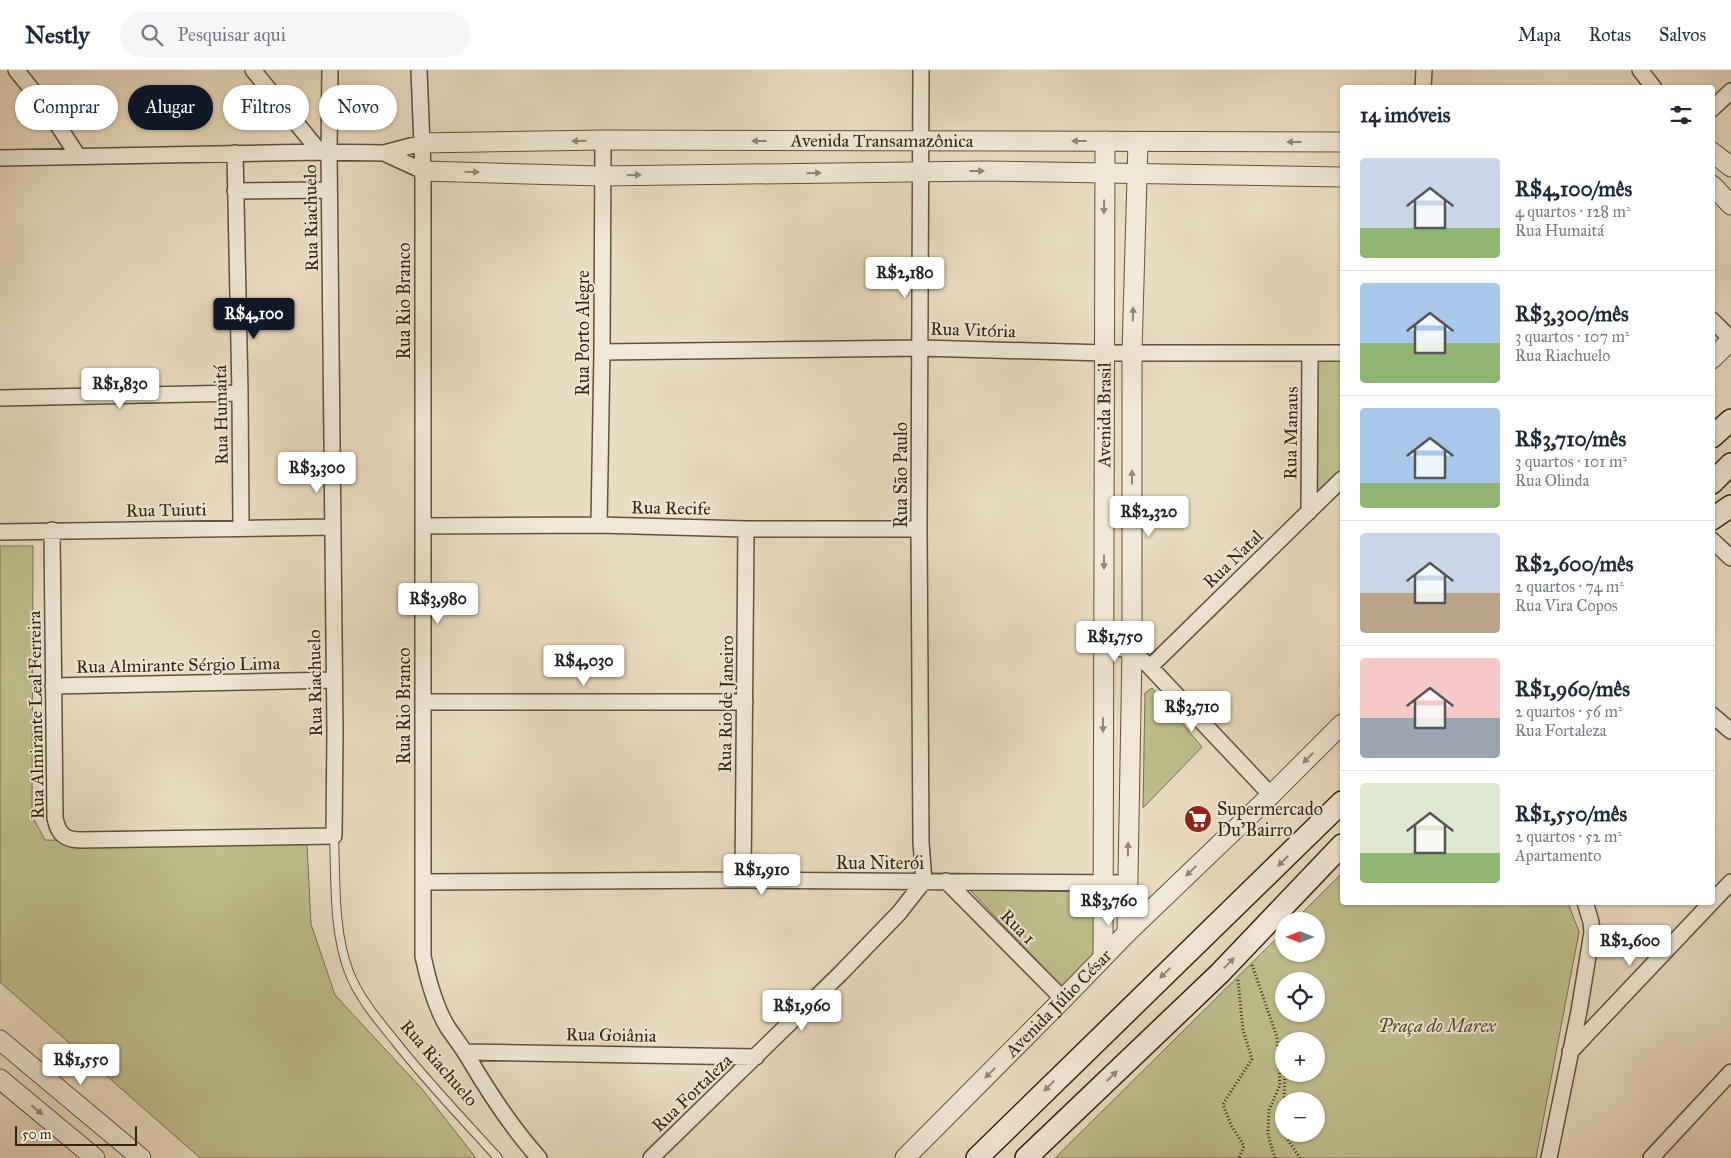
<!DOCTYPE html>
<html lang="pt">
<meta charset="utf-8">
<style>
body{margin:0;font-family:"IM FELL Great Primer",serif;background:#f6f6f7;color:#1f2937;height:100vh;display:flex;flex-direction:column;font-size:19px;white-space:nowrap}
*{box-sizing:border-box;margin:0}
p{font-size:16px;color:#747a83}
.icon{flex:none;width:28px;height:28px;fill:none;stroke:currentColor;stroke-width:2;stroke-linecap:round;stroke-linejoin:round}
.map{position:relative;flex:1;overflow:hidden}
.panel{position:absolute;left:1340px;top:15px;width:375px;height:820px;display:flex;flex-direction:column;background:#fff;border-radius:5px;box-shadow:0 1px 4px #0004}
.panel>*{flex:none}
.banner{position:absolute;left:15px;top:15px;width:475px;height:45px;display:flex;gap:10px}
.needle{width:32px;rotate:270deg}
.controls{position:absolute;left:1275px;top:842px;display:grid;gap:10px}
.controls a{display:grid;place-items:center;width:50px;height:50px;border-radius:50%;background:#fff;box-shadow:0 1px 4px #0004;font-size:25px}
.scale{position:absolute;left:15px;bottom:12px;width:122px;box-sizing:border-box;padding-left:5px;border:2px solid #352411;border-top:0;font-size:14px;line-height:18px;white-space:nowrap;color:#352411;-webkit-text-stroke:4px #f1e8d6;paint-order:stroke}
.price{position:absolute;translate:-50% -42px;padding:0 11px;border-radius:5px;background:#fff;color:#222;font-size:16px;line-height:32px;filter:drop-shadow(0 1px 2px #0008)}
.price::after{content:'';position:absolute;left:50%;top:30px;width:15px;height:11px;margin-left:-8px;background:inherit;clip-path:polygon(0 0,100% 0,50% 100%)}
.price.selected{background:#111827;color:#fff}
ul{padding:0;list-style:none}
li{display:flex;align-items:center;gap:15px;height:125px;padding:0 20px}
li+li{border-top:1px solid #e0e1e3}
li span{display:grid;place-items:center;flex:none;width:140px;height:100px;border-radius:5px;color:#555}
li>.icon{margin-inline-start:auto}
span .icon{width:60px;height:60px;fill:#fffc;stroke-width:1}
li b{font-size:21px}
h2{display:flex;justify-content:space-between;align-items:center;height:60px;padding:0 20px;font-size:21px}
.chip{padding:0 18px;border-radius:22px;background:#fff;box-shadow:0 1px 4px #0004;font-size:18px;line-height:45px}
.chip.selected{background:#111827;color:#fff}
header{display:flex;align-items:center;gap:30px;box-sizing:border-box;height:70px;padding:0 25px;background:#fff;border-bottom:1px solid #e0e1e3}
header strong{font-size:24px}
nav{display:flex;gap:28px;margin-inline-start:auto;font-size:18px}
.search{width:350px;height:45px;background:#f6f6f7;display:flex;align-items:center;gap:12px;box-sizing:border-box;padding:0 18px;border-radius:28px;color:#747a83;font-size:19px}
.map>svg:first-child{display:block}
.green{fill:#bfbe8d;stroke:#7a714f;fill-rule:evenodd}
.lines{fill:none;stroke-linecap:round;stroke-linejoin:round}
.service-casing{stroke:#62523d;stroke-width:10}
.minor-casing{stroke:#62523d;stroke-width:18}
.tertiary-casing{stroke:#62523d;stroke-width:21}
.secondary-casing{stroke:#352411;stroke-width:24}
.path{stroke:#352411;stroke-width:3;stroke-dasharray:1 2.5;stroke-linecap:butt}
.service{stroke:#f1e8d6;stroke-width:8}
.minor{stroke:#f1e8d6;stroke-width:15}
.tertiary{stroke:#f1e8d6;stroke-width:19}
.secondary{stroke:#f1e8d6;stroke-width:21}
.oneway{fill:#938674}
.labels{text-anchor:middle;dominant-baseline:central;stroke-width:4;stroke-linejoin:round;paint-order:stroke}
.street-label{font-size:18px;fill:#352411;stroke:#f1e8d6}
.poi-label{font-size:18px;fill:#352411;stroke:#f1e8d6;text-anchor:start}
.park-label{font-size:18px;font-style:italic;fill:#584a30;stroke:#f1e8d6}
</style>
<header>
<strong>Nestly</strong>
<div class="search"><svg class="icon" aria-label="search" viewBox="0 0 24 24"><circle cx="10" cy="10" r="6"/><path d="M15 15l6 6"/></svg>Pesquisar aqui</div>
<nav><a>Mapa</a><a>Rotas</a><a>Salvos</a></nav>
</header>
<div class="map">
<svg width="1731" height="1088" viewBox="0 0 1731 1088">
<rect width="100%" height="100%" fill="#eadcc0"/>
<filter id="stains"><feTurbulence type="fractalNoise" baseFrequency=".004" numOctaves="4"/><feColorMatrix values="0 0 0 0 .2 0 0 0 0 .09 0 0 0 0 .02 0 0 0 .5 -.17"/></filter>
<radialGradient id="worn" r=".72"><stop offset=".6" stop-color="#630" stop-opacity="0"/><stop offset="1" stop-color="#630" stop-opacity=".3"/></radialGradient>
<!-- green -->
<path class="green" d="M1311,283h31v120l-34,33z
M0,476h33l-1,270 13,24 262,4 4,80 24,71 87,94 54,69h-276l-200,-176z
M1152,618l50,59 -59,61 2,-115z
M1342,803v29l226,1 11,29 -43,226h-481l229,-227v23h32v-33h-22zM1284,911h32v33h-32zM1316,971v33h-32v-33zM1316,1031v33h-32v-33z
M970,820l124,2 1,63 -32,33z"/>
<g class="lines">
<!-- service casing -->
<g class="service-casing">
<path id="service" d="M334,766c2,45 -1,94 15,136 10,26 29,48 46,69 32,41 68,78 103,117"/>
</g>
<!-- minor casing -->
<g class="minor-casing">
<path id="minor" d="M16,0l30,37 32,49
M253,0l67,82
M419,0l4,101v785c5,24 12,51 25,72 7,10 14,19 20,29 21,36 43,70 71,101
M1640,0l14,18
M1423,18l1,-18
M1712,39l19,-18
M235,83l5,240 1,134
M384,83l39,18
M0,88l320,-6 64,1 38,-10
M235,121l94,-1
M1712,250l19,19
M602,282l318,-4 185,5h237
M0,328l240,-5
M1309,442l1,-158
M599,455l3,-173 1,-212
M423,456l176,-1 147,4h173
M52,460l3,288c3,16 10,22 26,22l253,-4 1,-104 -6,-580 1,-82
M0,462l333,-5
M1712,470l19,18
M1103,575l29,6 18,16 121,128
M1150,597l192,-188
M53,616l281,-6
M423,632h322
M1712,645l19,16
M743,810l3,-351
M946,811l117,118
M423,812l320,-2 385,3
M1712,832l19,-20
M465,982l291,5
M1570,982l142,-150
M651,1088l189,-184 59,-61 25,-32 -3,-39 -2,-313 2,-459
M1549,1088l30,-147 13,-79 -1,-10 -6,-20
M1651,1088l80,-86"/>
</g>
<!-- tertiary casing -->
<g class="tertiary-casing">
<g id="tertiary">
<path id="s1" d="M422,73l181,-3 739,2"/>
<path d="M1712,82l19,15"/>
<path d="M423,101l178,5 383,-5 358,6"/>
<path d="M1712,115l19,20"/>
<path d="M1712,289l19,-19"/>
<path d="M1127,863l5,-282v-299l6,-210"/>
<path id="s2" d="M1103,887l2,-816"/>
<path d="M0,970l141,118"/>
<path d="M0,1009l95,79"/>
<path id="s3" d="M905,1088l158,-159 64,-66 144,-138 71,-71"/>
</g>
</g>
<!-- secondary casing -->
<g class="secondary-casing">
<path id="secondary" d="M1712,367l19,-17
M1712,413l19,-19
M1712,449l19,-13
M977,1088l365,-356
M1026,1088l194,-185 122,-128"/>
</g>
<!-- path -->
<path class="path" d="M1252,895l25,72
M1238,910l5,50 9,29 -29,45 8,21 13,21 -5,12
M1279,976l5,18
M1284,1031l1,-27
M1284,1064l16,24
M1275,1088l-7,-23 1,-25 11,-25 -3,-48"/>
<!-- service -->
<use href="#service" class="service"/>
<!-- minor -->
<use href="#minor" class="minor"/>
<!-- tertiary -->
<use href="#tertiary" class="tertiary"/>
<!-- secondary -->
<use href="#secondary" class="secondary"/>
</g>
<!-- one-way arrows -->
<defs><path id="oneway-solid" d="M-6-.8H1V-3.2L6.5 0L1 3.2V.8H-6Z" transform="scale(1.25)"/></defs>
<g class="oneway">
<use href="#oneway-solid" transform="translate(579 71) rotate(179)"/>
<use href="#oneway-solid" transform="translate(759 71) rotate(-180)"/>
<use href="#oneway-solid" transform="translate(1079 71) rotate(-180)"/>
<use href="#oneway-solid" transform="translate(1294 72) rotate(-180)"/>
<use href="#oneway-solid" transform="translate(977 101)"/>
<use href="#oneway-solid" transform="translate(472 102) rotate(1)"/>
<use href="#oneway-solid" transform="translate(814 103) rotate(-1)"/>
<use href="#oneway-solid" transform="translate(634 105) rotate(-1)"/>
<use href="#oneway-solid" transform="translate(1104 137) rotate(91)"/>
<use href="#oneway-solid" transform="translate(1133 244) rotate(-88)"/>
<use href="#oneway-solid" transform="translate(1132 407) rotate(-90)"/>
<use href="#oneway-solid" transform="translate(1104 492) rotate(90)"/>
<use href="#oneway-solid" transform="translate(1103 655) rotate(90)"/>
<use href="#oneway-solid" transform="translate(1308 688) rotate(135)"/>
<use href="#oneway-solid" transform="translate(1128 779) rotate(-89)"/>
<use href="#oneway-solid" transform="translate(1283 791) rotate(135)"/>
<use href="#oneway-solid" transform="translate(1191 801) rotate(136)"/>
<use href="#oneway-solid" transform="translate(1229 893) rotate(-46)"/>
<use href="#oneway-solid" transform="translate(1165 903) rotate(136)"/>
<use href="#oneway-solid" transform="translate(990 1003) rotate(135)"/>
<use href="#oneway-solid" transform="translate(1112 1006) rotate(-44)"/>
<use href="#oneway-solid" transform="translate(1049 1016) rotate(136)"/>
<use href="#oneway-solid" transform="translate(37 1040) rotate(40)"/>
</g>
<!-- icons -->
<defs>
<g id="supermarket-disc" transform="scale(1.4375)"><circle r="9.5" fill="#8f2418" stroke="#f1e8d6"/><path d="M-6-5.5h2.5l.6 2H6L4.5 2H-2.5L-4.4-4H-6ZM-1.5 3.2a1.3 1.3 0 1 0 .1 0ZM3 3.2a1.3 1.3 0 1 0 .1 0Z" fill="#fff"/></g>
</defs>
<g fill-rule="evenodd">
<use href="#supermarket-disc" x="1198" y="749"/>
</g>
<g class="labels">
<!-- street labels -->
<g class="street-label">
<text stroke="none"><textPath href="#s1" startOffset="460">Avenida Transamazônica</textPath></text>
<text transform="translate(311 148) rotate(-91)">Rua Riachuelo</text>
<text transform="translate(404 231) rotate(-90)">Rua Rio Branco</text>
<text transform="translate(973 260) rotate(2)">Rua Vitória</text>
<text transform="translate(583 263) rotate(-90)">Rua Porto Alegre</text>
<text stroke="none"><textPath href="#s2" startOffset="542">Avenida Brasil</textPath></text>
<text transform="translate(221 345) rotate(-91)">Rua Humaitá</text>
<text transform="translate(1291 363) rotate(-89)">Rua Manaus</text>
<text transform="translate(901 405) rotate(-90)">Rua São Paulo</text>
<text transform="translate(671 438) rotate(1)">Rua Recife</text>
<text transform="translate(166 440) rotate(-1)">Rua Tuiuti</text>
<text transform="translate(1233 489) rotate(-44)">Rua Natal</text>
<text transform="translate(178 595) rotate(-1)">Rua Almirante Sérgio Lima</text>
<text transform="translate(315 613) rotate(-91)">Rua Riachuelo</text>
<text transform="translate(726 634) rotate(-89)">Rua Rio de Janeiro</text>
<text transform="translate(404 636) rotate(-90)">Rua Rio Branco</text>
<text transform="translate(36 645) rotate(-91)">Rua Almirante Leal Ferreira</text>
<text x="880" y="793">Rua Niterói</text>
<text transform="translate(1018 857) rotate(45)">Rua 1</text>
<text stroke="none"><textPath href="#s3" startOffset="218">Avenida Júlio César</textPath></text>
<text transform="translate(611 965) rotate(1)">Rua Goiânia</text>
<text transform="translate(439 993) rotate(49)">Rua Riachuelo</text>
<text transform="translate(692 1023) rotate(-44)">Rua Fortaleza</text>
</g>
<!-- poi labels -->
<g class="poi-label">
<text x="1217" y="739">Supermercado<tspan x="1217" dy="21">Du'Bairro</tspan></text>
</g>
<!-- park labels -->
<g class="park-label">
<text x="1437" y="956">Praça do Marex</text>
</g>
</g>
<rect width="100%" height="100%" filter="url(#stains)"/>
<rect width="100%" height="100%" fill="url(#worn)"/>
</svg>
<div class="controls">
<a><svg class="needle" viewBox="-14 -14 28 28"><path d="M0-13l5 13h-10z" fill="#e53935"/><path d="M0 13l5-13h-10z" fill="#747a83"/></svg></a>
<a><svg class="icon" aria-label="locate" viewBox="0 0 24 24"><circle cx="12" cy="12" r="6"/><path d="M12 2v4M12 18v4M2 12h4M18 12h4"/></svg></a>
<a>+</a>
<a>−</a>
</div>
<div class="scale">50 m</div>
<b class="price" style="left:905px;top:229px">R$2,180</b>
<b class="price selected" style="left:254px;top:270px">R$4,100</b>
<b class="price" style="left:120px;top:340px">R$1,830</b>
<b class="price" style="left:317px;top:424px">R$3,300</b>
<b class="price" style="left:1149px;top:468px">R$2,320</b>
<b class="price" style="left:438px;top:555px">R$3,980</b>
<b class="price" style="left:1115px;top:593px">R$1,750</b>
<b class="price" style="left:584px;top:617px">R$4,030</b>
<b class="price" style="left:1192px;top:663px">R$3,710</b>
<b class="price" style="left:762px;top:826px">R$1,910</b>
<b class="price" style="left:1109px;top:857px">R$3,760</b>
<b class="price" style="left:1630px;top:897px">R$2,600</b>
<b class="price" style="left:802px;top:962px">R$1,960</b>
<b class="price" style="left:81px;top:1016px">R$1,550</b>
<div class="banner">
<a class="chip">Comprar</a>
<a class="chip selected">Alugar</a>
<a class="chip">Filtros</a>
<a class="chip">Novo</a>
</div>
<section class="panel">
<h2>14 imóveis<svg class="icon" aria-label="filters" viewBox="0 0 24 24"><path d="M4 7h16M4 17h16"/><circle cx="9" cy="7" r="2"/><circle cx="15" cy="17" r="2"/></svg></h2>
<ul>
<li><span style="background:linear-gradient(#c9d6e8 70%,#8fb573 0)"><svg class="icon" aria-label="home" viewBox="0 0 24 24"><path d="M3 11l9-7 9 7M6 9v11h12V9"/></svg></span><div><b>R$4,100/mês</b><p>4 quartos · 128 m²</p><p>Rua Humaitá</p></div></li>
<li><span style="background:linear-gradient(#a9c7e8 60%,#8fb573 0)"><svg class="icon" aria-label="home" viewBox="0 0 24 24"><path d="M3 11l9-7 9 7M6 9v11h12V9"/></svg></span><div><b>R$3,300/mês</b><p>3 quartos · 107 m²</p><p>Rua Riachuelo</p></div></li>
<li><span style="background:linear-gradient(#a9c7e8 75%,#8fb573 0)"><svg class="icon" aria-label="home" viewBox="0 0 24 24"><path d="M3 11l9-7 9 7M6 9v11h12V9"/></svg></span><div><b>R$3,710/mês</b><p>3 quartos · 101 m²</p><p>Rua Olinda</p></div></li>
<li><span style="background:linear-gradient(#c9d6e8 60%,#b9a48a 0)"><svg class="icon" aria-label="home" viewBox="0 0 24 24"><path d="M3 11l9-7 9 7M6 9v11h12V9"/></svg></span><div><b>R$2,600/mês</b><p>2 quartos · 74 m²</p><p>Rua Vira Copos</p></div></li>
<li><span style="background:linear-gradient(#f6c9c9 60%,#9aa5b1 0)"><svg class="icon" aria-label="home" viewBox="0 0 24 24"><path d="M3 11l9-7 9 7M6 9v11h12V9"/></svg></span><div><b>R$1,960/mês</b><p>2 quartos · 56 m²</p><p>Rua Fortaleza</p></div></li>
<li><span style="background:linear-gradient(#dfe7d0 70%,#8fb573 0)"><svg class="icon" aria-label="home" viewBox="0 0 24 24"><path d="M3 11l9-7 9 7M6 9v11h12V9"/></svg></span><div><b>R$1,550/mês</b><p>2 quartos · 52 m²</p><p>Apartamento</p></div></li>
</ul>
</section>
</div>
